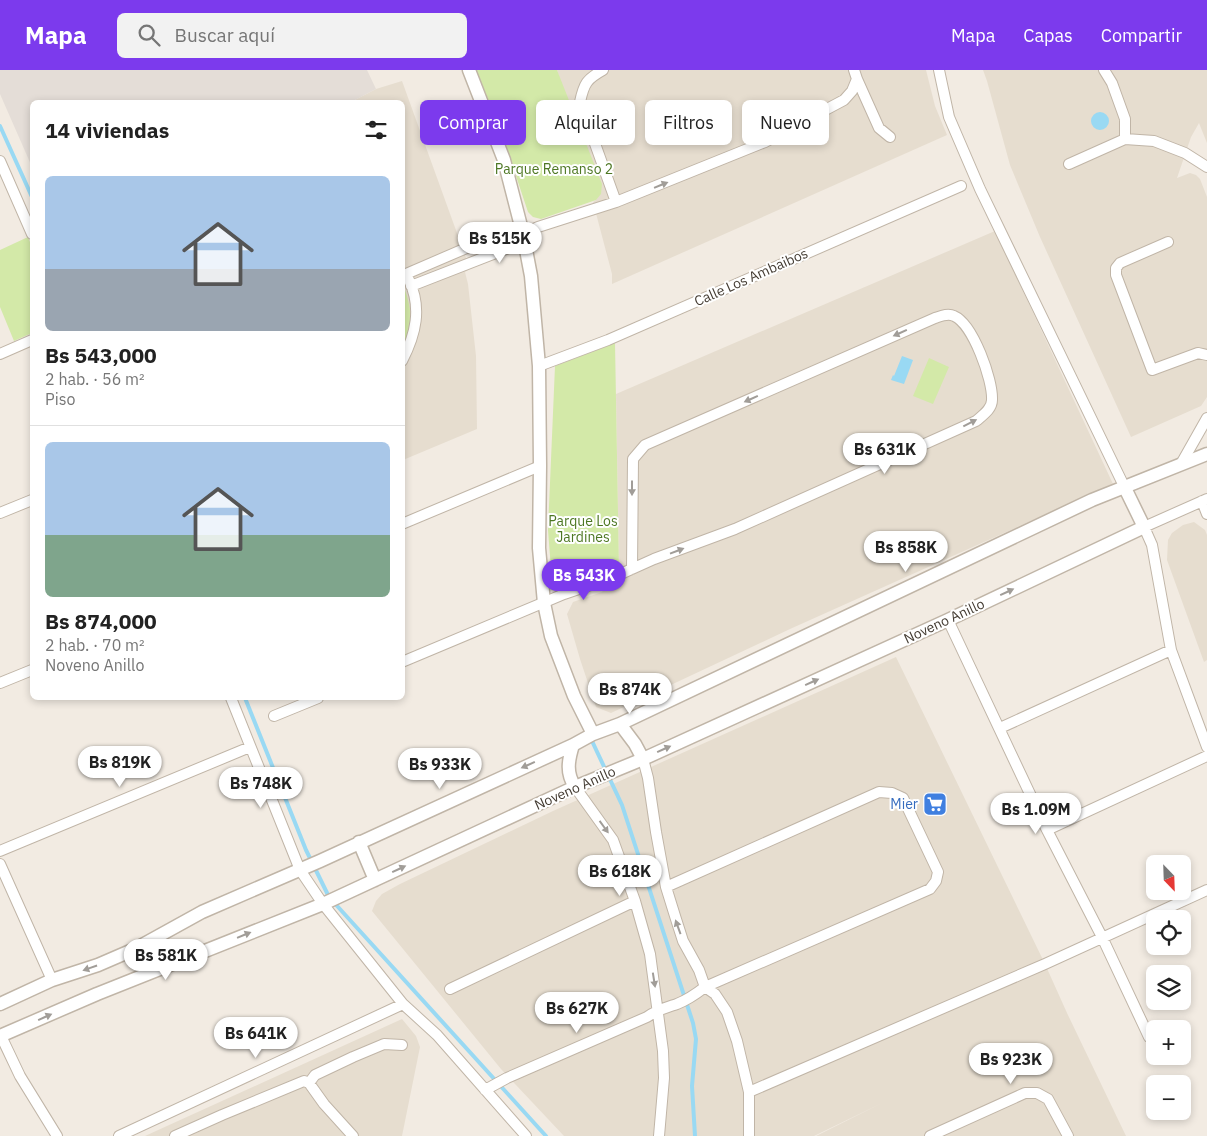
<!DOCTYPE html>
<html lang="es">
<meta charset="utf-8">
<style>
body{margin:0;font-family:"IBM Plex Sans",sans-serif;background:#f2f2f2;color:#222;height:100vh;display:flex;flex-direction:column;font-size:19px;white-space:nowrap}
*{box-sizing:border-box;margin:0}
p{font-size:16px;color:#767676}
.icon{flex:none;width:28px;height:28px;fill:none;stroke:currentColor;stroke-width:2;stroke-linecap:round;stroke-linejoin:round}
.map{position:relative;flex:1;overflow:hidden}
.details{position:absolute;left:30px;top:30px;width:375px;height:600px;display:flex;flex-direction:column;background:#fff;border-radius:8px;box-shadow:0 2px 8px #0003}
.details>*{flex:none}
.top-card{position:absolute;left:420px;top:30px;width:475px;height:45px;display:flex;gap:10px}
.needle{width:32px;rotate:157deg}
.buttons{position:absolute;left:1146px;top:785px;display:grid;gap:10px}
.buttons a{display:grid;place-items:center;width:45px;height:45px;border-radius:8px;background:#fff;box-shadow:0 2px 8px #0003;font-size:25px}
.price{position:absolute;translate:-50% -42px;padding:0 11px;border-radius:18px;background:#fff;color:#222;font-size:16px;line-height:32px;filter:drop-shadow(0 1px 2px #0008)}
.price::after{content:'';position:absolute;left:50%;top:30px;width:15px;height:11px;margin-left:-8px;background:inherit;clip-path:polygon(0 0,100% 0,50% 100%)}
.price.current{background:#7c3aed;color:#fff}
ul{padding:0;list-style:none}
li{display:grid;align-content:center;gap:10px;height:265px;padding:0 15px}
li+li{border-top:1px solid #e0e0e0}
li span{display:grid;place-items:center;height:155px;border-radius:8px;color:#555}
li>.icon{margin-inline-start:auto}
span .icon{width:90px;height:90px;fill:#fffc;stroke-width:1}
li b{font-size:21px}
h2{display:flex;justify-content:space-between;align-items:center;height:60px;padding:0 15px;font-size:21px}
.pill{padding:0 18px;border-radius:8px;background:#fff;box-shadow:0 2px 8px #0003;font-size:18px;line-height:45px}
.pill.current{background:#7c3aed;color:#fff}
header{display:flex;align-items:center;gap:30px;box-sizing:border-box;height:70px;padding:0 25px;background:#7c3aed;color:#fff}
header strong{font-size:24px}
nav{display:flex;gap:28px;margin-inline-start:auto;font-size:18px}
.search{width:350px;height:45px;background:#f2f2f2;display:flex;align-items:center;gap:12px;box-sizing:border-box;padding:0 18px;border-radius:8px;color:#767676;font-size:19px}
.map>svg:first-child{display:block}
.residential{fill:#e6ddcf}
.industrial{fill:#e4ddd7}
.green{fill:#d3e9a8}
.water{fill:#99d9f3}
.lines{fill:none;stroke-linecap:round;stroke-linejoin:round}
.stream{stroke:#99d9f3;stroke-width:4}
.minor-casing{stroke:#c0b5a7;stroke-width:12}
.tertiary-casing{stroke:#c0b5a7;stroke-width:15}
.minor{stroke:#fff;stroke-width:10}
.tertiary{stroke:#fff;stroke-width:12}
.oneway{fill:#a19d98}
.labels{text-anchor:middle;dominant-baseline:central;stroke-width:4;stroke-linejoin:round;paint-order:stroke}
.park-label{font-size:14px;fill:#4d7723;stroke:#fff}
.street-label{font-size:14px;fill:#433b32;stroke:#fff}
.shop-label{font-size:14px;fill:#366cbe;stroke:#fff;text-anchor:end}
</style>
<header>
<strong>Mapa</strong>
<div class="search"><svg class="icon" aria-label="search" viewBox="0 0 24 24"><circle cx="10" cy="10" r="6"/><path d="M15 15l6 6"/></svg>Buscar aquí</div>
<nav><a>Mapa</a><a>Capas</a><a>Compartir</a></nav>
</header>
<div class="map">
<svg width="1207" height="1066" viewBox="0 0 1207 1066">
<rect width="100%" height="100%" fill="#f2ebe2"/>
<!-- residential -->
<path class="residential" d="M557,0h369l9,36 12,29 -335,149v-10l-19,-72 3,-2z
M983,0h224v73l-8,-20 -8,14 -14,41 13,-5 6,2 4,4 7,18v200l-6,9 -70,31 -91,-200 -30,-72 -23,-84z
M402,11l68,188 -5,3 3,12 8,72 1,73 -74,31 -1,-358h-51l25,-13z
M995,161l118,253 -323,145 -179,84 -15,-6 -16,-48 -13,-45 6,-12 29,-10 12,-15 5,-9 -3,-174z
M1194,452l11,8 2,5v125l-3,2 -37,-102 1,-20 4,-7 11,-8z
M896,587l149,307 22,49 59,123h-310l66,-33 -68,33h-250l-63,-67 -129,-158 4,-10 6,-7 18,-10 153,-73z
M402,949l14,17 4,11 -18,89h-257z"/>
<!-- industrial -->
<path class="industrial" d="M0,0h367l9,19 -25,13h-319v65l-32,-73z"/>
<!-- green -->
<path class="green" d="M476,0h81l45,114 -1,10 -5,6 -55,19 -8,-2 -5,-5 -29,-87z
M28,167l4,10v86l-18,8 -14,-34v-57z
M403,214c9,26 11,37 0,63z
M615,273l4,225 -53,20 -14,-6 -4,-52 7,-164z
M929,288l20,9 -16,37 -20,-8z"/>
<!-- water -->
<path class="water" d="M1091 51a9 9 0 1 1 18 0a9 9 0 1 1-18 0Z
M902,286l11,4 -9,24 -13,-4 2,-5 1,1z"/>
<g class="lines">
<!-- stream -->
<path class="stream" d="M0,56l32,71
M245,628l61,152 23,47 217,239
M592,671l30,64 71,218 3,16 -4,47 3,50"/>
<!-- minor casing -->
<g class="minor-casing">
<path id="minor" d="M603,0c-16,9 -19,13 -23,32l36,100
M854,0l3,9 22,49 11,9
M939,0l10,47 31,72 144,297
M1104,0l8,13 13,36v20
M0,91l32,73
M1069,94l56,-25 29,2 31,12 22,14
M523,164l15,-7 78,-25 149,-60 79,-42 8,-9 5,-12
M1168,172l-48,21 -4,5v7l36,95 46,-17 9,2
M406,204l114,-49
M411,216l113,-44
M0,284l32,-14
M402,291c14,-27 20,-53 7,-81
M539,296l69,-26 353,-154
M1181,394l26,-46
M1207,429l-63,28 8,18 19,105 36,97
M1202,431l5,13
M0,443l32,-13
M402,454l138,-58
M948,550l99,210 55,107 47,100
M402,592l162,-68 50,-17 40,-18 81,-30 241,-108c7,-6 16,-12 16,-21 1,-20 -19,-76 -38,-84 -6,-3 -13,0 -19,2l-290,127 -12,14 -1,110
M0,613l32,-13
M231,628l69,172 23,34 80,100 34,31 89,101
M274,646l44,-18
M1000,658l171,-78
M643,689l5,19 8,54 10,55 9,29 8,25 16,29 6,17 10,7 12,18 10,29 12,51v44
M575,717l38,53 22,61 15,53 13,97 1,27 -5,58
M1047,760l160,-74
M0,781l250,-104
M0,794l52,116
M450,919l185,-88
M1,966l19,40 37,60
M485,1020l22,-12 140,-61c10,-7 18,-9 30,-13 10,-4 19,-10 28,-17l225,-98 6,-8 2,-9 -35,-74 -11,-5 -13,-1 -213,95
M749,1022l296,-128 162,-74
M119,1066l284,-132
M175,1066l47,-21 82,-34 5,2
M353,1066l-29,-32 -15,-21 6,-8 38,-18 31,-13 18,1
M930,1066l95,-43h12l11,6 20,37"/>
</g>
<!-- tertiary casing -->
<g class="tertiary-casing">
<path id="tertiary" d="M469,0l35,90 19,74 8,42 8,90 1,100 -1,82 5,55 7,33 23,60 19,38
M620,654l472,-224 115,-46
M575,717c-9,-14 -7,-26 -2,-42l20,-11 27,-10 15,20 8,15
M359,772l16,38
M0,934l52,-24 46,-15 37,-16 67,-37 118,-51 253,-116
M0,966l97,-42 226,-90 252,-117 68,-28 305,-139 196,-93 -20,-41"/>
</g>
<!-- minor -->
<use href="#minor" class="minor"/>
<!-- tertiary -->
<use href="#tertiary" class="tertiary"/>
</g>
<!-- one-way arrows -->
<defs><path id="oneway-solid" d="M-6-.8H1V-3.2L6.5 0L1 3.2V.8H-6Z" transform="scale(1.25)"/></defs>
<g class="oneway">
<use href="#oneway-solid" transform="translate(661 115) rotate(-22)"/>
<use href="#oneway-solid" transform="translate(900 263) rotate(156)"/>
<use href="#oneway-solid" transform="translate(751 329) rotate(156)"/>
<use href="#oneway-solid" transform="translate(970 353) rotate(-27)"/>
<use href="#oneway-solid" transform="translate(632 418) rotate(90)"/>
<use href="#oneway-solid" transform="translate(677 481) rotate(-21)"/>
<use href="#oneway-solid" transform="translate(1007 522) rotate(-25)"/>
<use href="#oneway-solid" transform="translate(812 612) rotate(-24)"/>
<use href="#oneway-solid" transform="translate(664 679) rotate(-24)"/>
<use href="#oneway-solid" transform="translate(528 695) rotate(156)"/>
<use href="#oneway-solid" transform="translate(604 757) rotate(54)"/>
<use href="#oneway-solid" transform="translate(399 799) rotate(-25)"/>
<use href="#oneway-solid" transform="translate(678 857) rotate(-110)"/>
<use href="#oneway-solid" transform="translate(244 865) rotate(-22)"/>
<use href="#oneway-solid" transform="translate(90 898) rotate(161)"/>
<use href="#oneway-solid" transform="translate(654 910) rotate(81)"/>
<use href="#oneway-solid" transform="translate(45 947) rotate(-24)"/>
</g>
<!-- icons -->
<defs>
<g id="supermarket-square" transform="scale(1.25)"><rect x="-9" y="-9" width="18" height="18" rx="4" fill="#3f7fe0" stroke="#fff"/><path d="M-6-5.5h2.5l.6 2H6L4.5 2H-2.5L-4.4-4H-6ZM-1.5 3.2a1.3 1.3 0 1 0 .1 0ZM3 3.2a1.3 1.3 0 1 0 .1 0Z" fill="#fff"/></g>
</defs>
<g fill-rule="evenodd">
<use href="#supermarket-square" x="935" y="734"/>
</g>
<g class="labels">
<!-- park labels -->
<g class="park-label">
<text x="554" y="99">Parque Remanso 2</text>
<text x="583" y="451">Parque Los<tspan x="583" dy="16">Jardines</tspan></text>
</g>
<!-- street labels -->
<g class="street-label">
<text transform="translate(751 207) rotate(-24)">Calle Los Ambaibos</text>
<text transform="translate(944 551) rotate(-25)">Noveno Anillo</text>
<text transform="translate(575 718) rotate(-24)">Noveno Anillo</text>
</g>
<!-- shop labels -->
<g class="shop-label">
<text x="918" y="734">Mier</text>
</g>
</g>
</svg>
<div class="buttons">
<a><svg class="needle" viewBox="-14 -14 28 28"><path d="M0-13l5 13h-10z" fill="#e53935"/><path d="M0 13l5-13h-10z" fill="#767676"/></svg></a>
<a><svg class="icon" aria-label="locate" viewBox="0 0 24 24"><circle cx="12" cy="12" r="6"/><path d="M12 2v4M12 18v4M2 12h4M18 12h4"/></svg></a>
<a><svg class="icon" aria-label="layers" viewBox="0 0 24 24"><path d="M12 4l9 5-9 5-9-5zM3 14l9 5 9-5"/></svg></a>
<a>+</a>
<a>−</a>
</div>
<b class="price" style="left:500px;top:194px">Bs 515K</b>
<b class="price" style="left:885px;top:405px">Bs 631K</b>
<b class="price" style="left:906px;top:503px">Bs 858K</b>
<b class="price current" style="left:584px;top:531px">Bs 543K</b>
<b class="price" style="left:630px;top:645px">Bs 874K</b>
<b class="price" style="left:120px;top:718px">Bs 819K</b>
<b class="price" style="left:440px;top:720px">Bs 933K</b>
<b class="price" style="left:261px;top:739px">Bs 748K</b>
<b class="price" style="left:1036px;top:765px">Bs 1.09M</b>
<b class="price" style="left:620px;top:827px">Bs 618K</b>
<b class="price" style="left:166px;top:911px">Bs 581K</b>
<b class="price" style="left:577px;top:964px">Bs 627K</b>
<b class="price" style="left:256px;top:989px">Bs 641K</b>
<b class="price" style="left:1011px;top:1015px">Bs 923K</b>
<div class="top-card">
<a class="pill current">Comprar</a>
<a class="pill">Alquilar</a>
<a class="pill">Filtros</a>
<a class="pill">Nuevo</a>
</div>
<section class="details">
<h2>14 viviendas<svg class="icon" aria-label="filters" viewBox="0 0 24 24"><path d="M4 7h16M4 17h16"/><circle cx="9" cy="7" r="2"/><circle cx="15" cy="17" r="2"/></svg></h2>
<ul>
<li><span style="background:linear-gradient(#a9c7e8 60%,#9aa5b1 0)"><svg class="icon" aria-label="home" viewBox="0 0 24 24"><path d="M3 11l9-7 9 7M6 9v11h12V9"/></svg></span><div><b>Bs 543,000</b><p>2 hab. · 56 m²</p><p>Piso</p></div></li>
<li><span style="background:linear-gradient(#a9c7e8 60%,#7fa58c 0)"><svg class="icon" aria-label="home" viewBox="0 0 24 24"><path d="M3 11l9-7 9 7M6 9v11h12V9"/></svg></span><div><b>Bs 874,000</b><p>2 hab. · 70 m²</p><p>Noveno Anillo</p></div></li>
</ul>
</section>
</div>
